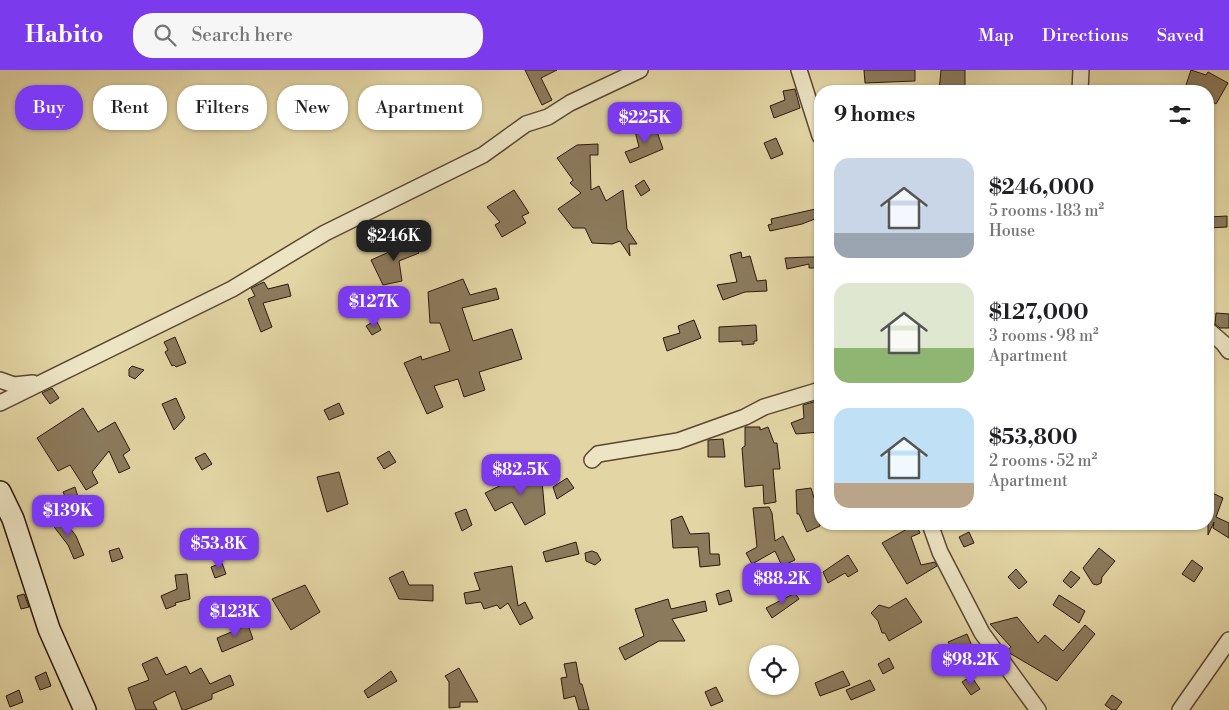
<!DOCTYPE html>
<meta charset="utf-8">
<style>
body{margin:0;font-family:"Libre Bodoni",serif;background:#f6f6f6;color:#202124;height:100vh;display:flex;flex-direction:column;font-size:19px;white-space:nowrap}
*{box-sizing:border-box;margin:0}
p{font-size:16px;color:#757577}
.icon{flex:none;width:28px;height:28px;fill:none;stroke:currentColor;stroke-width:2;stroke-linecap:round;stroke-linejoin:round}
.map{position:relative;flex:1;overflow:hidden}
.sheet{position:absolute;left:814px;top:15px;width:400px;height:445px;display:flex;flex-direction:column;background:#fff;border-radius:20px;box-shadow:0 1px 4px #0004}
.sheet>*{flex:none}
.guide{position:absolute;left:15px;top:15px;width:475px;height:45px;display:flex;gap:10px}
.buttons{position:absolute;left:749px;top:575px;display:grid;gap:10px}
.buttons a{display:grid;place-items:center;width:50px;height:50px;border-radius:50%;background:#fff;box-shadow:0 1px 4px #0004;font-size:25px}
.price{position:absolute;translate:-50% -42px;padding:0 11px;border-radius:10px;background:#7c3aed;color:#fff;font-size:16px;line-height:32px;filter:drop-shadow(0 1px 2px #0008)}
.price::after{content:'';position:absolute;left:50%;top:30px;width:15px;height:11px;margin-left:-8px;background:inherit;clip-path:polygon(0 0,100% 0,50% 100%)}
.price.on{background:#222;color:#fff}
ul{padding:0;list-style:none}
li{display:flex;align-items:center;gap:15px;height:125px;padding:0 20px}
li span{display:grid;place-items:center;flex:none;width:140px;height:100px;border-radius:15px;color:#555}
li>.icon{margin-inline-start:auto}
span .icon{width:60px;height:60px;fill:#fffc;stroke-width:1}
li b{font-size:21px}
h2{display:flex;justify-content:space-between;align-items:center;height:60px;padding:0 20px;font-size:21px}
.chip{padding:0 18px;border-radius:20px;background:#fff;box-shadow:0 1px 4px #0004;font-size:18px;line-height:45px}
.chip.on{background:#7c3aed;color:#fff}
header{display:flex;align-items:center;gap:30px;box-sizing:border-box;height:70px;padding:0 25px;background:#7c3aed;color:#fff}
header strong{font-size:24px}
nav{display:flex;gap:28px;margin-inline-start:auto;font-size:18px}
.search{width:350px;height:45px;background:#f6f6f6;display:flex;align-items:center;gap:12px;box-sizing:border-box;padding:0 18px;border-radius:20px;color:#757577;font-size:19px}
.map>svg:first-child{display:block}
.building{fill:#8b7a5c;stroke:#2c180d}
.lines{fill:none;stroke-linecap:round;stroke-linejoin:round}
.street-casing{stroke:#5a4733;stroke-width:18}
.secondary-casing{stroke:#2c180d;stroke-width:24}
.street{stroke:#ede4c4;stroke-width:15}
.secondary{stroke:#ede4c4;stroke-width:21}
</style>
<header>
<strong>Habito</strong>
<div class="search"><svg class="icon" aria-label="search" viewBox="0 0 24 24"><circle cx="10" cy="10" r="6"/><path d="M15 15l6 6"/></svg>Search here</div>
<nav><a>Map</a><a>Directions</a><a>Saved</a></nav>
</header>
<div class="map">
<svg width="1229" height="640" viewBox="0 0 1229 640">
<rect width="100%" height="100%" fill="#e3d5a4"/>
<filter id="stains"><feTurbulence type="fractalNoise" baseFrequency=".004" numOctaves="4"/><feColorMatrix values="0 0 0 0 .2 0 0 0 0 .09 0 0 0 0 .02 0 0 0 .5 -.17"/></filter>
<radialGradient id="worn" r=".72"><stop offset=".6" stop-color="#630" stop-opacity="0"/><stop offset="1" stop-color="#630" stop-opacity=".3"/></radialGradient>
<!-- building -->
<path class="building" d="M525,0h32l-16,8 11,22 -10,5z
M864,0h51v11l-50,2z
M941,0h24v21h-26z
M1191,0l15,5 2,-3 20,11 -12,21 -8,-5v-8h-24z
M795,19l5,19 -26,10 -4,-12 15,-6 -2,-9z
M653,41l6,10 -10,6 -6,-11z
M655,56l8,23 -33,14 -5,-11 14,-5 -4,-16z
M776,68l7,16 -12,5 -7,-16z
M598,74v11h-8l1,35 8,-4 7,15 17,-11 4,39 10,15h-8l1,12 -10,-15 -8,3 -20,-1 -7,-15h-12l-15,-19 23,-16 -11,-10 3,-3 -16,-22 20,-13z
M644,110l6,10 -9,6 -6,-10z
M514,120l15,23 -7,3 4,7 -24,14 -7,-12 5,-3 -13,-15z
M820,138v9l-18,7 -32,7 -2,-6 4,-1 -1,-5z
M1227,146v11l-19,1v-11z
M407,166l12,17 -20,8 3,20 -19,4 -12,-25 27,-12 -2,-5z
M741,182l1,6 8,-2 7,25 9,-1 1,11 -22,1 -22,8 -6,-15 20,-3 -7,-27z
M809,187h11v11h-11v-4l-22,5 -2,-11z
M463,209l7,16 26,-7 3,11 -37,9 11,33 39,-12 10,30 -43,13 6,18 -21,7 -6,-18 -24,7 9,21 -16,7 -23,-51 17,-7 1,4 28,-9 -10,-28h-10l-2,-31z
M264,212l4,7 20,-5 3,12 -28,7 9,24 -11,5 -13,-33 7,-3 -4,-8z
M1216,243l13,1v14h-9l-5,-4z
M376,250l5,10 -9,5 -6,-9z
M694,250l7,18 -34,13 -4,-13 17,-5 -2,-7z
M756,255l1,16h-3v3l-12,1v-4l-23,1v-15z
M175,267l11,26 -10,4 -2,-2 -2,1 -7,-14 3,-2 -4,-8z
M132,296l12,4 -9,9 -6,-3v-7z
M52,318l7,10 -9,6 -8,-11z
M176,328l9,20 -11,12 -12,-26z
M820,330v32l-24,2 -5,-11 13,-5 -1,-13z
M339,333l5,11 -15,6 -5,-10z
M83,338l15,24 17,-10 15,28 -7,5 7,13 -11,5 -10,-22 -17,21 6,11 -12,7 -16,-25 -12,6 -21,-33z
M745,357h15v3l8,-3 6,16h3l3,26h-7l3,33 -12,2 -1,-19 -18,2 -3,-39 3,-2z
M723,369l2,18h-17v-17z
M389,381l7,11 -12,7 -7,-11z
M205,383l7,11 -10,6 -7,-12z
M541,400l4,44 -20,11 -13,-23 -17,9 -10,-18 27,-13 -2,-4 9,-5 4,8z
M339,402l9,32 -21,8 -10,-35z
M567,408l7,10 -17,11 -4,-12z
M75,417l6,20 -10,3 -8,-18z
M811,418l9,29v9l-13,6 -8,-18h-2l-1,-24z
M1208,421l15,7 -7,19 13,6v15l-16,-10 1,-6 -6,13z
M769,437l3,6 3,28 8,-5 12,24 -13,6 -7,-15 -23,13 -6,-11 11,-6 -4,-39z
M466,439l6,16 -10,6 -7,-18z
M61,446l15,20 8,19 -10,4 -6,-14 -17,-22z
M682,446l8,18 19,-1 1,21h9l1,11 -20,2 -2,-20 -25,1 -2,-28z
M905,454h11l4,9 -9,4 10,28 14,-3 2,4 -30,18 -25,-41 25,-14z
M969,462l5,11 -10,4 -5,-10z
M576,472l3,12 -33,8 -3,-10z
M119,478l4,10 -11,4 -3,-11z
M1099,478l16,13 -13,16 -1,6 -4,2 -4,-1 -10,-16z
M592,481l5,2 4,7 -6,5 -9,-4 -1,-8z
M848,485l10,16 -10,6 -3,-4 -17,10 -5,-11z
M1192,490l11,8 -9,14 -12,-8z
M222,493l4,11 -11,4 -4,-11z
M512,496l6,40 7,-4 8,16 -13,7 -12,-22 -8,6 -3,-4 -13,4 -3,-7 -15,2 -2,-11 16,-3 -6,-17z
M1016,499l11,13 -8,7 -11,-12z
M403,501l6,14h24v16l-34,-2 -10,-21z
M1071,501l9,7 -9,10 -8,-7z
M187,504l3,25 -15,4 1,2 -10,4 -5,-13 16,-7 -2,-14z
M305,515l15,27 -29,18 -19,-31z
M729,520l3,11 -13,4 -3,-11z
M795,523l4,6 -27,19 -6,-10z
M24,524l5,13 -8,2 -4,-13z
M1059,525l26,16 -6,12 -26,-18z
M906,528l16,24 -33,19 -4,-8h-3l-4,-12 -7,-8 8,-8 10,3z
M668,529l3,10 34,-8 2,10 -35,8 13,22h-26l-34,19 -6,-12 25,-12 -9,-27z
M1017,547l21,26 7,-8 18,16 22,-26 10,9 -38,47 -51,-30 5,-4 -21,-23z
M248,555l5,14 -31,13 -5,-14z
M967,564l5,12 -17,7 -7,-11z
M157,587l9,18 20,-9 4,8 11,-6 9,16 20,-9 4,10 -22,9v5l-27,11h-3l-7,-19 -22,11 4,8h-21l-8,-22 21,-8 -7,-16z
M889,588l5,10 -11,6 -5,-10z
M576,592l4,22h2l7,26h-10l-4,-14 -11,3 -3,-21 6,-1 -3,-13z
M459,598l19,34h-18v5l-11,1v-26l-4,-6z
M391,601l6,10 -29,17 -4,-7z
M843,601l7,14 -30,11 -5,-13z
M46,602l5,14 -11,4 -5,-13z
M971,606l9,13 -9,6 -9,-13z
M870,610l5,10 -24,10 -5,-10z
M716,617l7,14 -12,5 -6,-14z
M19,620l4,12 -13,5 -4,-11z
M1112,625l10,7 -6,8h-4l-7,-5z"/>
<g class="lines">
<!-- street casing -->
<g class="street-casing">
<path id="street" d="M799,0l21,66
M1080,21l1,-21
M1208,260l15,13 6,8
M0,310l14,5 19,-2
M0,333l232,-114 93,-56 158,-78 43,-31 22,-7 22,-14 70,-33
M592,390l6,-6 80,-13 67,-24 19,-10 56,-17
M930,454l10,28 42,81 56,77
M1180,640l49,-70"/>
</g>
<!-- secondary casing -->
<g class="secondary-casing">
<path id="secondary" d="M0,422l13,27 36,110 36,81"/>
</g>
<!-- street -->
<use href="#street" class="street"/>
<!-- secondary -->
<use href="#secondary" class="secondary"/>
</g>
<rect width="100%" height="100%" filter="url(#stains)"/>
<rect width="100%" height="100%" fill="url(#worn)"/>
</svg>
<div class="buttons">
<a><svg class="icon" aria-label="locate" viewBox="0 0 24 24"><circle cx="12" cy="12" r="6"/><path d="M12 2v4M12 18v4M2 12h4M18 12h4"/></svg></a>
</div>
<b class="price" style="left:645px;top:74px">$225K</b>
<b class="price on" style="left:394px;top:192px">$246K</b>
<b class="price" style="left:374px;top:258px">$127K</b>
<b class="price" style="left:521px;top:426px">$82.5K</b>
<b class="price" style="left:68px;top:467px">$139K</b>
<b class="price" style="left:219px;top:500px">$53.8K</b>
<b class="price" style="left:782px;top:535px">$88.2K</b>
<b class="price" style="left:235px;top:568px">$123K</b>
<b class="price" style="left:971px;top:616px">$98.2K</b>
<div class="guide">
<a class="chip on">Buy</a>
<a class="chip">Rent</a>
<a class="chip">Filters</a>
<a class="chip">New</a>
<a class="chip">Apartment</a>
</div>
<section class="sheet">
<h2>9 homes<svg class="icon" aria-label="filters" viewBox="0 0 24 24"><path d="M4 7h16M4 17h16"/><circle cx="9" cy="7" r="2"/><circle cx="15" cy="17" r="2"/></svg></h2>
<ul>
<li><span style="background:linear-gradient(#c9d6e8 75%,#9aa5b1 0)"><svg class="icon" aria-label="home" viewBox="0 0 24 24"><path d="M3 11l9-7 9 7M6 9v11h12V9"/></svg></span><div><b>$246,000</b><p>5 rooms · 183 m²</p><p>House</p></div></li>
<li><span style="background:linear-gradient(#dfe7d0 65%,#8fb573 0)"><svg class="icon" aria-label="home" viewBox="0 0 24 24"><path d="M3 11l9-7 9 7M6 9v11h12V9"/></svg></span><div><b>$127,000</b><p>3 rooms · 98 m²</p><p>Apartment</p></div></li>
<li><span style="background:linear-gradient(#bfe0f5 75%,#b9a48a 0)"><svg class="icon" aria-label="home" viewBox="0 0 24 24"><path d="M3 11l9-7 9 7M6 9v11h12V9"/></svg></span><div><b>$53,800</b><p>2 rooms · 52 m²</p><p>Apartment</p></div></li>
</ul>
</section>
</div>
